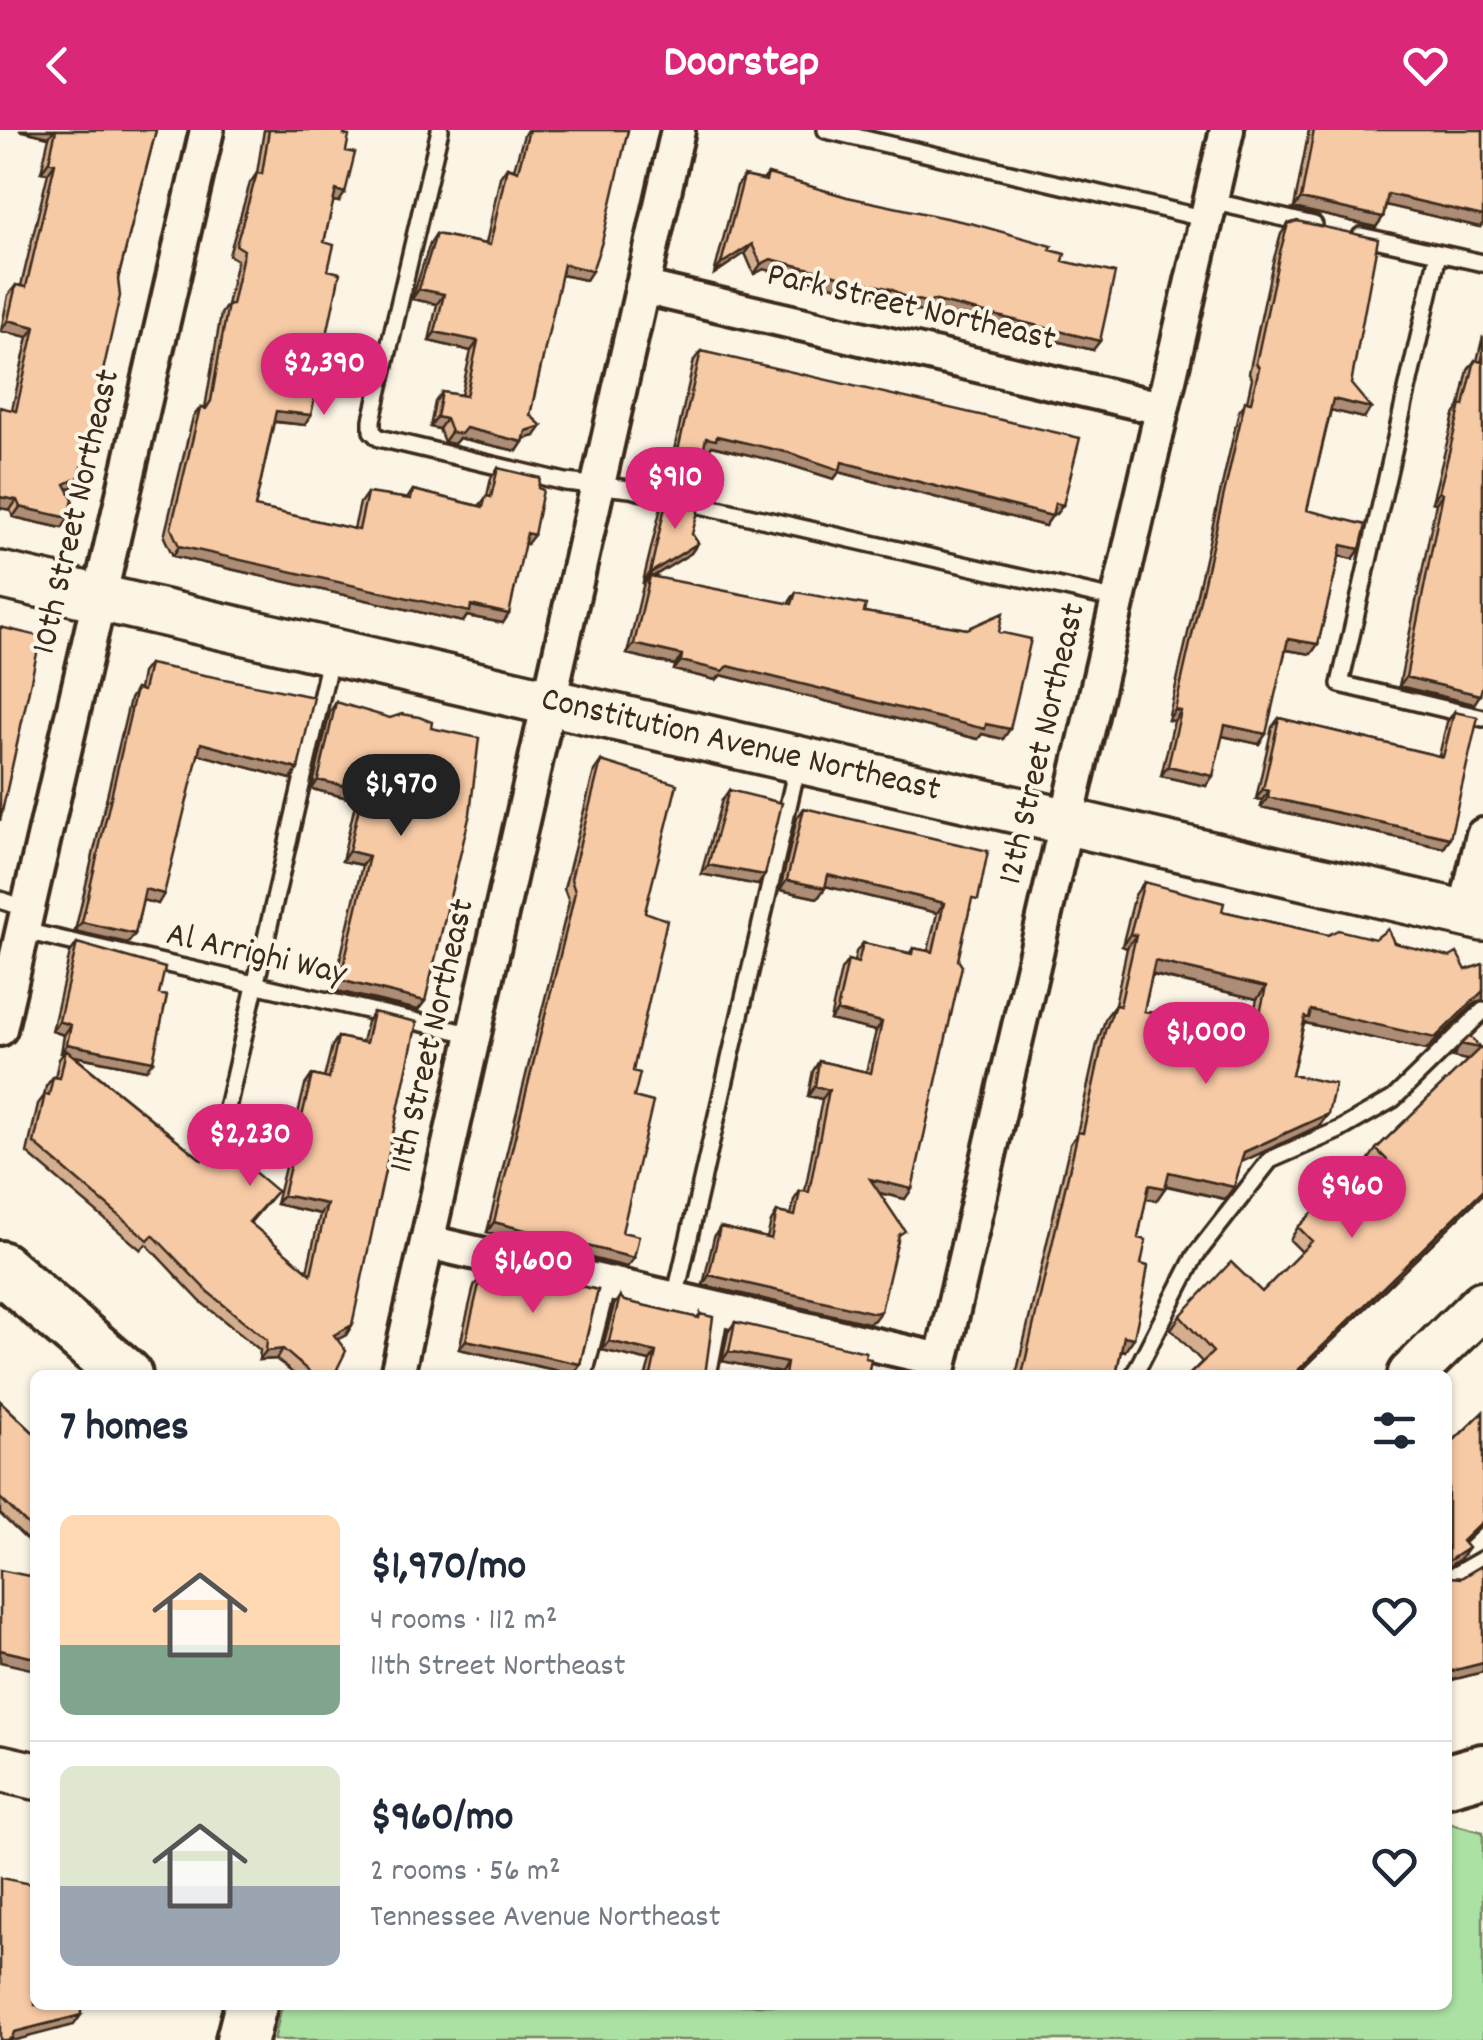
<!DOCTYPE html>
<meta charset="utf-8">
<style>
body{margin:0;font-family:Dekko,sans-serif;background:#f2f2f3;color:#1f2937;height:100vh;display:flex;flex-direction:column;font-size:38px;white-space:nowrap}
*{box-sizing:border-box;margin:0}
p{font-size:32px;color:#747a83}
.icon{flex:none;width:55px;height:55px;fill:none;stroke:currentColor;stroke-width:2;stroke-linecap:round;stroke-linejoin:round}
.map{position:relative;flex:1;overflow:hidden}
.side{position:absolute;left:30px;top:1240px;width:1422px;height:640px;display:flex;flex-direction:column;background:#fff;border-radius:15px;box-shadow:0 2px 8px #0004}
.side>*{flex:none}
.price{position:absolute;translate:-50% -85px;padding:0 22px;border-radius:35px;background:#db2777;color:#fff;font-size:32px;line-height:65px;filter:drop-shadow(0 2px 5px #0008)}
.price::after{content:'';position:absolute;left:50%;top:60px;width:30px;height:22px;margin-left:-15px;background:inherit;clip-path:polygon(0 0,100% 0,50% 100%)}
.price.current{background:#222;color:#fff}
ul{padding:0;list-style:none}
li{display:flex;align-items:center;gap:30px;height:250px;padding:0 30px}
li+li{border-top:2px solid #e0e1e3}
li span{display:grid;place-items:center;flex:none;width:280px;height:200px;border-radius:15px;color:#555}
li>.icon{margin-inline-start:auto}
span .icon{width:120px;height:120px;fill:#fffc;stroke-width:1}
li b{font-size:42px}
h2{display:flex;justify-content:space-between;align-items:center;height:120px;padding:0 30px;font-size:42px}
header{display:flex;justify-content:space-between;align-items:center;height:130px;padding:0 30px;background:#db2777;color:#fff;font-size:45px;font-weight:700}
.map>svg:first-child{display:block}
.green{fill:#abe1a3;stroke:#738660;stroke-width:2.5}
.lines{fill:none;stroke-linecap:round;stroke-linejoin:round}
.lane-casing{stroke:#3b2a1e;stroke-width:22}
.street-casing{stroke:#3b2a1e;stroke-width:40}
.secondary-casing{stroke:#3b2a1e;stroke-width:52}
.primary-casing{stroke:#3b2a1e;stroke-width:58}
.lane{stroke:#fcf5e5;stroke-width:15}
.street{stroke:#fcf5e5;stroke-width:32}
.secondary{stroke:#fcf5e5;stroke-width:45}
.primary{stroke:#fcf5e5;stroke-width:50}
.wall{fill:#d4ae8f;stroke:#3b2a1e;stroke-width:2.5;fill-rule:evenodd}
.shaded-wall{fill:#ad8d74;stroke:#3b2a1e;stroke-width:2.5}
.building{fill:#f7caa6;stroke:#3b2a1e;stroke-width:2.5;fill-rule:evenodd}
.labels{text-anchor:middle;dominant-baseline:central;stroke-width:8;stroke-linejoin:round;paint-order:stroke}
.street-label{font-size:35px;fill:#3b2a1e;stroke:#fcf5e5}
</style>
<header><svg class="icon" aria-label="back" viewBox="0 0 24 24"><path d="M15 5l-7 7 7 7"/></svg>Doorstep<svg class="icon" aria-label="heart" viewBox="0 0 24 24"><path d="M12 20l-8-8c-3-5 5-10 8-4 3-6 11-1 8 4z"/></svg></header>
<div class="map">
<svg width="1483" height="1910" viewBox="0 0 1483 1910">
<rect width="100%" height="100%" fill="#fcf5e5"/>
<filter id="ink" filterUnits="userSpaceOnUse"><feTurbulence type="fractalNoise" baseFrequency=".01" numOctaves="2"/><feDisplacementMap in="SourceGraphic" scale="20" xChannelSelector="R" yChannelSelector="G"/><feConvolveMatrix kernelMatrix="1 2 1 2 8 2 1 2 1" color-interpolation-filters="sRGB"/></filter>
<g filter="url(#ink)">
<!-- green -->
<path class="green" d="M1448,1693l35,9v208h-1209l8,-35h1166z"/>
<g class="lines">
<!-- lane casing -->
<g class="lane-casing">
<path id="lane" d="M440,0l-68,290v11l7,7 186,44 65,7 488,111
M826,0l381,89
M1211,71l103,24
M1361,106l122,27
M1438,124l-98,430 143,34
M0,770l29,9
M24,801l451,104
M227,978l104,-453
M675,1168l123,-535
M584,1245l24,-93
M708,1245l13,-67
M1134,1245l61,-119 75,-96 69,-30 54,-31 90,-88
M1448,1449l35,-20"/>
</g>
<!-- street casing -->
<g class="street-casing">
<path id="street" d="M642,157l519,121
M1465,783l18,-78
M0,899l207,-899
M428,1112l513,118
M397,1245l281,-1245
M938,1245l289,-1245"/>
</g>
<!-- secondary casing -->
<g class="secondary-casing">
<g id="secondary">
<path id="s1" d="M0,445l1483,343"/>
<path d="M1411,1245l72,-71"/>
<path d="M0,1638l35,8"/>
</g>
</g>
<!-- primary casing -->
<g class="primary-casing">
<path id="primary" d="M0,1137l126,108
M1448,1650l35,-10
M242,1910l9,-35"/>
</g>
<!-- lane -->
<use href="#lane" class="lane"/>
<!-- street -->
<use href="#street" class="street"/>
<!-- secondary -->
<use href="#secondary" class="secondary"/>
<!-- primary -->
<use href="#primary" class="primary"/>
</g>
<!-- wall -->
<path class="wall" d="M19,0h137l-38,149 -46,208 -4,2 1,29 -7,10 -49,-11 -3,-7 2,-100 16,-73 -27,-6 7,-36 8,-10 5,1 27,-113 -7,-1 8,-35z
M264,0h81l-6,72 -6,-1 -9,41 4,28 -2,70 7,48 -16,-4 -6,31 -6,10 -31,-3 -19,85 99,22 6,-26 7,-10 40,6 6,-9 66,16 8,-10 4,-18 7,-10 29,76h-3l-21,79 -36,-7 -4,6 -290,-66 -9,-19 29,-120 7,-9h5l16,-94 6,-9 10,-45 -8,-5 21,-72 7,-10z
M527,0h101l-42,150 -25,-5 -31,140 5,21 -11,3 -7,12 -58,-13 -5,6 -10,-2 -5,-13 -9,-2 5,-25 7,-10 19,3 10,-44 -42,-10 8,-37 -25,-5 18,-56 6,-9 50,10 14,-67 7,-10 7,2 10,-34z
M1309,0h174v93l-3,4 -94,-22 -3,12 -7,10 -82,-19z
M768,44l79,23 203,53 13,11 30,89 -167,-41 -4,3 -24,-5 -14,-9 -120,-29 -10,5 -9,-21 -31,21 23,-88 7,-10 19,4z
M1288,94l76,194 -33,-8 -24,100 53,39 -7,10 -14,-3 -21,88 -7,10 -25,-4 -27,94 -37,-8 -16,50 -45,-10 13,-55 -6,-1 71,-309 8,-10 5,-23 -3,-5 24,-111 8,-28z
M1483,206v348l-9,20 -75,-18 37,-183 -4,-1 22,-87 6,-9 8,-36 7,-10 2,1z
M701,221l362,154 -7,9h-3l-8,12 -206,-54 -5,7 -51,-16 -71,-17 -3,4 -5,-1 -7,32 -7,10 -24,-5 28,-126z
M667,368l31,45 -7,10 -39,24 136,27 8,-12 68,20 103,17 32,3 4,107 -21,-5 -4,5 -257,-64 -5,5 -42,-10 1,-5 -48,-11 16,-68 4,-6 -4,2 18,-75z
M149,534l149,105 -7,10 -93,-25 -40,150 -15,-4 -8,34 -7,9 -53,-12 55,-232 6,-10 3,1 3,-17z
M336,572l89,299 -7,9 -85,-20 29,-125 -20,-4 14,-61 -44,-11 18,-77z
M1454,582l-4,126 -6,10 -183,-41 1,-7 -6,-1 16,-72 7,-9 160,38 8,-34z
M601,631l44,151 -12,159 1,26 -12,135 12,26 -7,9 -140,-35 82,-330 -5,-13 30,-118z
M729,660l29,95 -57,-11 21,-74z
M804,678l167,102 -2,-1 -64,290 -26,-6 19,48 -24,79 -6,3 -165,-38 11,-48 6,-10 47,11 4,-16 6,-10 14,3 3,-15 6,-9h5l17,-92 -14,-3 5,-25 6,-10 47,11 10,-41 -46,-11 11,-50 7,-10 6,2 2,-10 7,-9 47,10 3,-5 15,3 9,-38 -112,-27 -7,12 -38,-8 17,-72z
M1144,752l78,29 106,24 66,8 72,27 17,-6v37l-8,2 -49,47 -121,-27 -2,4 -11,48 36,39 -9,12 -78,36 -7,25 -9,12 -59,-13 -10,15 -10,-3 -8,40 3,26 -16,87 -4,-1 -5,25h-100l54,-231 7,-10 20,-90 9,-27 9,-12 12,-57 -5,-2 13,-51zM1152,845l105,24 -8,35 -105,-23z
M77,813l82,51 -13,76 -72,-14 128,104 75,31 -27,32 57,48 13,-57 -44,-10 29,-119 7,-10 12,3 8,-32 6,-9 24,5 5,-20 6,-10 -21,313 -6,10 -9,4v30l2,6h-44l-19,-16 -17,1 1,-10 -59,-48 -55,-58 -5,6 -114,-97 11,-49 6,-8 2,-10 7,-9h2l4,-18 4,-5 -2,-1 3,-18 -12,-4 18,-78z
M1461,914l22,7v143l-186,181h-108l13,-13 -31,-33 9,-13 82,-24 40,-40 -12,-12 8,-13 41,-21 37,-36 -9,-8 9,-13 92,-89 -15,-3z
M489,1140l58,13 2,-4 49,11 -18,74 -7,10 -114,-25 15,-63 7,-10 3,1z
M620,1166l4,5 74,17 2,-4 5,61h-59l4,-14 -48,-11 12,-45z
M735,1192l130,36 3,17h-88l1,-2 -59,-12 6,-29z
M0,1271l35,33v114l-35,-34z
M1483,1282v113l-19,18 -4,16 -12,8 1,10 12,1 22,-13v107l-35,9v-235z"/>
<!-- shaded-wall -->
<path class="shaded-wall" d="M19,0h35l-5,7z
M49,31l6,2 -7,10 -7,-1z
M336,60l9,3 -6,9 -10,-2z
M1388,64l95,22v7l-3,4 -99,-23z
M1301,69l82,18 -7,10 -82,-19z
M752,114l-7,9 -31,21 7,-10z
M771,129l120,30 -7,9 -120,-29 -10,5 7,-10z
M564,134l28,7 -6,9 -29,-6z
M419,159l25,5 -7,10 -25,-5z
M905,167l28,3 167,41 -7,9 -167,-41 -4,3 -24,-5z
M8,190l27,7 -7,10 -27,-6z
M435,202l43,9 -7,10 -42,-10z
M320,243l20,5 -7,10 -20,-5z
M1333,269l38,9 -7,10 -38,-9z
M276,281l35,4 -6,10 -35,-4z
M437,287l9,2 -7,10 -9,-2z
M542,296l-7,10 -16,4 7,-9z
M466,298l57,14 -6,9 -58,-13 -5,6 -10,-2 7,-10z
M717,306l125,26 210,54 -7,10 -206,-54 -5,7 -51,-16 -71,-17 -3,4 -9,-2 6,-10z
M672,346l25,5 -7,10 -24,-5z
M79,347l-7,10 -14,7 7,-10z
M1439,362l4,1 -7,10 -4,-1z
M0,367l17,3 -7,10 -10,-2z
M1055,373l8,2 -7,9 -8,-1z
M20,377l49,11 -7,10 -49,-11z
M527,403l7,2 -7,9 -7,-1z
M698,413l-7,10 -42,26 1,-3 -7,6 7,-9z
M1342,415l18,4 -7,10 -18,-4z
M179,416l330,68 -6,9 -36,-7 -4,6 -290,-66z
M1288,509l30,5 -7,10 -30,-5z
M634,514l48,11 -7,10 -48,-11z
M681,531l47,5 282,63 -7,10 -21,-5 -4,5 -257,-64 -5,5 -42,-10z
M1406,547l74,18 -6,9 -75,-18z
M1175,580l6,1 -7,10 -6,-1z
M1225,595l41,9 -7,10 -41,-9z
M201,613l97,26 -7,10 -97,-26z
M1168,636l45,10 -7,10 -45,-10z
M318,650l45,10 -7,10 -44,-11z
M1263,659l6,2 -7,9 -6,-1z
M1268,667l182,41 -6,10 -183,-41z
M349,721l20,5 -7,9 -20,-4z
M708,735l57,10 -7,10 -57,-11z
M828,745l116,28 -7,10 -116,-28z
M787,750l38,8 -7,10 -38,-8z
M145,759l19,5 -6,10 -20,-5z
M82,792l53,12 -7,9 -53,-12z
M1130,804l6,1 -9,13 -5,-2z
M1155,831l111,26 -9,12 -111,-26z
M340,850l85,21 -7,9 -85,-20z
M1483,861v10l-8,2 -49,47 -121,-27 -5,7 -4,-1 15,-19z
M837,881l45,11 -6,9 -46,-11z
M59,891l12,4 -7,10 -12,-4z
M67,914l86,17 -7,9 -81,-16 1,-4 -3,4 -2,-1z
M1461,914l19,4 -9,13 -18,-4z
M815,956l14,4 -7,9 -14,-3z
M1328,984l-9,12 -84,39 9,-13z
M1169,1042l65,15 -9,12 -65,-15z
M870,1049l42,10 -7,10 -42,-10z
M1149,1055l16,3 -9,13 -16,-4z
M1483,1060v4l-186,181h-4z
M283,1065l44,9 -7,10 -44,-10z
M494,1092l140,36 -7,9 -140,-35z
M709,1145l172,36 -7,9 -6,3 -165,-38z
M352,1195l-6,10 -19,10 7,-10z
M1124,1206l10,2 -9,13 -9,-3z
M466,1210l114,24 -7,10 -114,-25z
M609,1211l47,11 -6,9 -48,-11z
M283,1219l-7,10 -17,1 7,-9z
M729,1221l58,12 -6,10 -59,-12z
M1483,1391v4l-29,27 8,-11z
M1468,1418l-8,11 -12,8v-6z
M0,1520l35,8v12l-35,-8z
M1483,1533v9l-35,9v-9z
M81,1885l-7,10 -58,15h-10l8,-8z"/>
<!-- building -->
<path class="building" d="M56,0h100l-38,149 2,17 -41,181 -14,7 8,15 -4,19 -49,-11 -3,-7 -17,-3v-90l16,4 19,-84 -27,-7 8,-35 10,2 29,-124 -6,-2z
M269,0h76l-1,5 5,1 -3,15 9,2 -10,40 -9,-3 -12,52 10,3 -6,25 12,3 -14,67 21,5 -7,33 -20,-5 -9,42 -35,-4 -21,96 104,23 8,-37 44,6 2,-9 70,17 3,-11 5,1 7,-29 42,10 -2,10 5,2 -9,45 -7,-2 -18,81 -38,-9 -1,7 -291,-66 -8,-18 29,-120 6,1 5,-8 17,-97 4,1 12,-55 -8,-5 21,-72 5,1z
M529,0h99l-26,112 -10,29 -28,-7 -34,151 12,11 -16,5 -3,11 -57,-14 -5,6 -10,-2 -5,-13 -9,-2 5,-25 24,4 12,-55 -43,-9 9,-38 -25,-5 17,-55 54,11 17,-78 11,4z
M1314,0h169v86l-95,-22 -5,23 -82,-18z
M768,44l79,23 127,27 78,22 -2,4 15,4 -2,7 52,12 -15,68 -167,-41 -4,3 -24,-6 -14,-8 -120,-30 -10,5 -9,-20 -31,20 23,-88 22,5z
M1297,91l81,18 -27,145 20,24 -38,-9 -26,111 59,15 -6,24 -18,-4 -24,99 -30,-5 -22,95 -41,-9 -12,51 -45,-10 13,-55 -6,-1 70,-309 6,1 8,-34 -3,-5 24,-111 8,-28z
M701,221l379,87 -17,67 -8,-2 -3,13 -210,-54 -2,8 -50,-17 -73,-17 -1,4 -10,-2 -9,43 -25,-5z
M1483,225v329l-3,11 -74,-18 37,-184 -4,-1 22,-87 3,1 11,-46 6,2z
M667,368l32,10 -7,26 6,9 -48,30z
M650,446l142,28 4,-12 70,13 -2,7 103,17 36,-16 -4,19 32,7 -21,90 -24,-5 -1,5 -257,-63 -5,5 -42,-10 1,-6 -48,-11z
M0,497l38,9 2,4 -40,181z
M149,534l165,33 -16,72 -97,-26 -37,151 -19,-5 -10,45 -53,-12 54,-233 7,2z
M336,572l54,16 12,-4 17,3 13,5 -1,6 48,10 -9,76 -45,187 -85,-21 29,-124 -20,-5 14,-61 -45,-10z
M1454,582l24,5 -28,121 -182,-41 1,-6 -6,-2 16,-71 164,39z
M601,631l76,23 -32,128 22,8 -34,151 7,2 -6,24 19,5 -31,130 17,4 -5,22 -140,-36 74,-299 7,-31 -4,-13z
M729,660l53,13 -17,72 -57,-10z
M804,678l184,43 -10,49 -6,-1 -14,61 4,6 -50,223 -42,-10 35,52 -6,4 -18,76 -6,2 -166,-38 11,-48 51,12 6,-27 18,4 5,-25 9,1 20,-102 -14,-4 4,-25 52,12 11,-51 -45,-11 11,-51 10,3 5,-20 49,11 1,-6 20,4 11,-49 -116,-28 -3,13 -38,-8z
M1144,752l80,21 -2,8 106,24 10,-5 37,9 13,-10 6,14 56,14 7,-4 9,17 17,-6v27l-48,47 -124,-28 -2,8 -4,-1 -13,58 43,9 -7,30 -84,38 -10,35 -65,-15 -4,16 -16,-3 -11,53 8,2 -5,24 7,2 -4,24 -10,48 -10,-2 -8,39h-94l56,-243 5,1 22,-102 10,-26 5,1 16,-71 -6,-1zM1155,831l111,26 -11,48 -111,-24z
M77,813l88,25 -6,26 8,2 -14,65 -86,-17 4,-19 -12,-4z
M373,882l44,10 -65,303 -18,10 12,16 -9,18 2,6h-26l-30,-26 -17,2 1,-11 -59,-48 -55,-57 -5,5 -114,-97 11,-49 4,1 4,-18 7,1 6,-28 136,110 17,-18 58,49 -28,31 62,52 16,-70 -44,-9 29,-120 17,4 9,-42 28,6z
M1470,906l13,15v139l-190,185h-104l24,-23 -33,-36 51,-54 31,30 50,-51 -14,-14 31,-31 10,10 25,-24 23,-22 -11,-11 104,-101 -19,-4z
M489,1140l66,15 -6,-6 49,11 -18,74 -114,-24 15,-64 6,1z
M620,1166l4,5 75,17 1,-4 13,3 -8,58h-54l5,-23 -47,-11z
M735,1192l131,30 -1,6 6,1 -3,16h-83l2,-12 -58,-12z
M0,1271l35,33v98l-35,-34z
M1483,1282v109l-21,20 6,7 -20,13v-115z
M35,1433v95l-35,-8v-80l29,6z
M1448,1435l1,12 12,1 22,-13v98l-35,9v-61l4,-1 -4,-19z
M0,1746l1,2 34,7v120h46v10l-67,17 -2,6 -6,2h-6z"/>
</g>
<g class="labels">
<!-- street labels -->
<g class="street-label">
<text transform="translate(911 179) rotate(13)">Park Street Northeast</text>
<text transform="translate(78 382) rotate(-77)">10th Street Northeast</text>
<text transform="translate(1044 614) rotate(-77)">12th Street Northeast</text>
<text stroke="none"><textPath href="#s1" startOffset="760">Constitution Avenue Northeast</textPath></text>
<text transform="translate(256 826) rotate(13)">Al Arrighi Way</text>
<text transform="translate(434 906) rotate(-77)">11th Street Northeast</text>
</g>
</g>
</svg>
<b class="price" style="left:324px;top:288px">$2,390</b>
<b class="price" style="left:675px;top:402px">$910</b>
<b class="price current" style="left:401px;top:709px">$1,970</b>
<b class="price" style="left:1206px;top:957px">$1,000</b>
<b class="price" style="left:250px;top:1059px">$2,230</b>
<b class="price" style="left:1352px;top:1111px">$960</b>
<b class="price" style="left:533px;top:1186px">$1,600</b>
<section class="side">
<h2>7 homes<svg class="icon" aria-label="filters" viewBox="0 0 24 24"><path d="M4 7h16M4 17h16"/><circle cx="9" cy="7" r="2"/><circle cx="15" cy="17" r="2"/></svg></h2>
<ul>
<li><span style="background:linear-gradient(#ffd9b3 65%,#7fa58c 0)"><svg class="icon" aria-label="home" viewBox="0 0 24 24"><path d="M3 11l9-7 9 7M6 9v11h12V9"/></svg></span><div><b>$1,970/mo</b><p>4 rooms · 112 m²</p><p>11th Street Northeast</p></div><svg class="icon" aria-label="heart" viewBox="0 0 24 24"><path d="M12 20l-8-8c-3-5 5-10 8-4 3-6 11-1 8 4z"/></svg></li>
<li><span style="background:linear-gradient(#dfe7d0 60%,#9aa5b1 0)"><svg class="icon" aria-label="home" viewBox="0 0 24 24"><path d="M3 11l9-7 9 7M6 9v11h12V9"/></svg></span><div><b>$960/mo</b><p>2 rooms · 56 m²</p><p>Tennessee Avenue Northeast</p></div><svg class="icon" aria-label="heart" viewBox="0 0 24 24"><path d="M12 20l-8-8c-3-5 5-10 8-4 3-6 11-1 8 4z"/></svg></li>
</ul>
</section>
</div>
